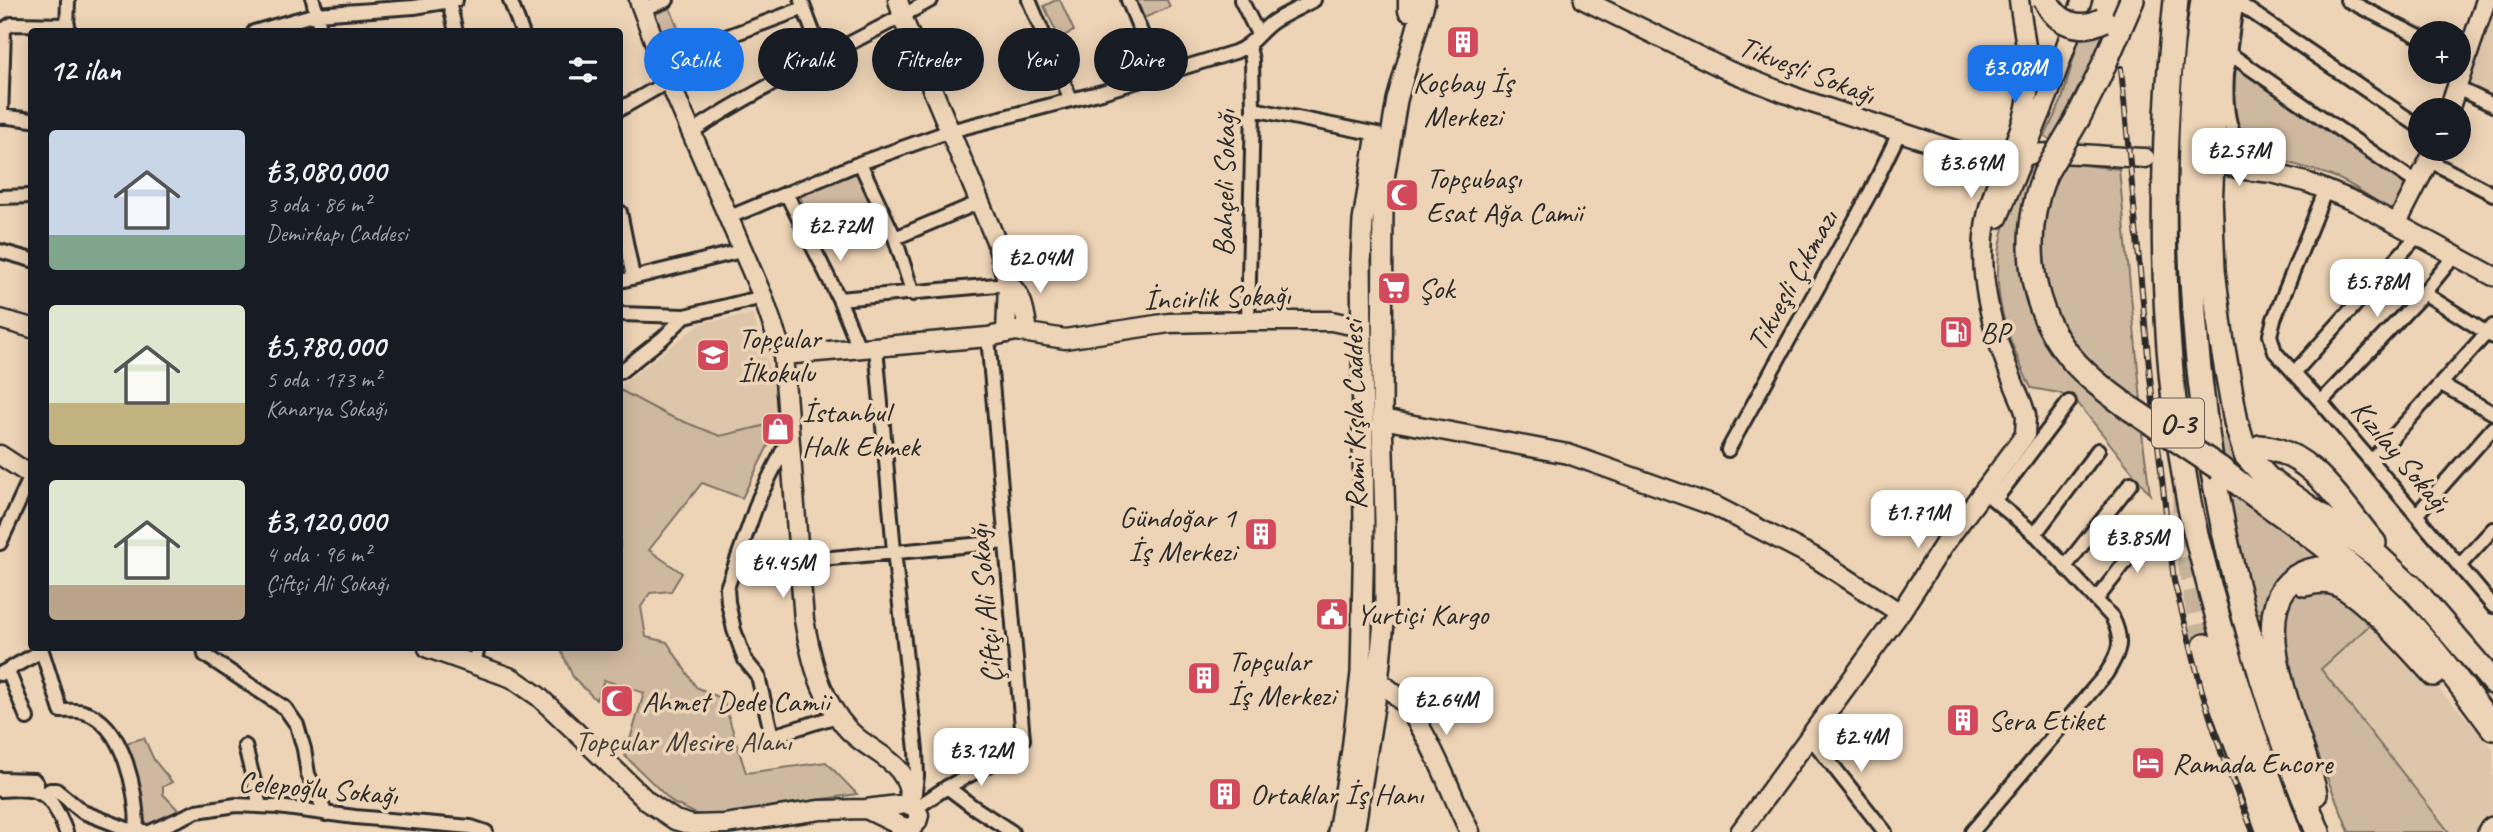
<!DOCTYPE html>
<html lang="tr">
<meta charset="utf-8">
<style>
body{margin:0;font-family:Caveat,sans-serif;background:#242831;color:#f1f3f6;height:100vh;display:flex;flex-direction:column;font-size:26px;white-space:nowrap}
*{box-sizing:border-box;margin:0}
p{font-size:23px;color:#9ea1a6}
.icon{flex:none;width:38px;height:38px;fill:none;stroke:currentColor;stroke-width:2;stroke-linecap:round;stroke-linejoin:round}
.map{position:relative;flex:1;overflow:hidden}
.side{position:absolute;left:28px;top:28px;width:595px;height:623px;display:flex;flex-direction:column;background:#171b24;border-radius:7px;box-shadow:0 4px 18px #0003}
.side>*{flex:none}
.hud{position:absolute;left:644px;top:28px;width:665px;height:63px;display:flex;gap:14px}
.controls{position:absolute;left:2408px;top:21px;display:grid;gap:14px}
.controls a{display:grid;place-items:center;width:63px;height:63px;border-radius:50%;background:#171b24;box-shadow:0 4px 18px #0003;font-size:35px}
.price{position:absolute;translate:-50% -60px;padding:0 16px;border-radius:14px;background:#fff;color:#222;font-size:23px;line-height:46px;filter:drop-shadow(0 2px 4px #0008)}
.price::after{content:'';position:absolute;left:50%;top:42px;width:21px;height:16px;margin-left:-10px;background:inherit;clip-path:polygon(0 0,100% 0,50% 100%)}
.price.selected{background:#1a73e8;color:#fff}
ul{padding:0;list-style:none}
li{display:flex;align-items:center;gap:21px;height:175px;padding:0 21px}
li span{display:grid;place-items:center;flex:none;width:196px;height:140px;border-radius:7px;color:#555}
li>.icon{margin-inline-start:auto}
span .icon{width:84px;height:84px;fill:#fffc;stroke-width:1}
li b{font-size:30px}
h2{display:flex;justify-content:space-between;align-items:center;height:84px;padding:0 21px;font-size:30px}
.tag{padding:0 24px;border-radius:32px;background:#171b24;box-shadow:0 4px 18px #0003;font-size:24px;line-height:63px}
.tag.selected{background:#1a73e8;color:#fff}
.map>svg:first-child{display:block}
.built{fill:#dec6aa}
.green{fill:#cfb8a0;stroke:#7d7266;stroke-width:2}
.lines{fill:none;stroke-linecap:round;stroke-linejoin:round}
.highway-tunnel{stroke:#c7b29a;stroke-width:23;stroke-dasharray:23 11;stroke-linecap:butt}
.street-casing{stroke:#2b2b2b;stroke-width:18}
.secondary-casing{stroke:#2b2b2b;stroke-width:23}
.primary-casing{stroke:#2b2b2b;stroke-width:24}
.highway-casing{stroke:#2b2b2b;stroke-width:28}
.street{stroke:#eed4b6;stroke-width:12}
.secondary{stroke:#eed4b6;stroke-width:18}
.primary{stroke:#eed4b6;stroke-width:19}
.highway{stroke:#eed4b6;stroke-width:23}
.rail-casing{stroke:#2b2b2b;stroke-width:6}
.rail{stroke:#eed4b6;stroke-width:3.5;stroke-dasharray:10;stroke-linecap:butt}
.highway-bridge-casing{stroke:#2b2b2b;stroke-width:28;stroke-linecap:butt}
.highway-bridge{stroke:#eed4b6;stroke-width:23}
.labels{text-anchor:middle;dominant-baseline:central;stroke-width:7;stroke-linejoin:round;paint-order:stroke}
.shield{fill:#eed4b6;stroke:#665e55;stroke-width:2}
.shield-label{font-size:28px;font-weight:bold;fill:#2b2b2b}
.street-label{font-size:30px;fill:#2b2b2b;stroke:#eed4b6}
.poi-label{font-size:30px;fill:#2b2b2b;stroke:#eed4b6;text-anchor:start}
.park-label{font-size:30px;fill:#44403d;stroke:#eed4b6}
</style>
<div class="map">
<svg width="2493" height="832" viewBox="0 0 2493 832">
<rect width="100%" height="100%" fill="#eed4b6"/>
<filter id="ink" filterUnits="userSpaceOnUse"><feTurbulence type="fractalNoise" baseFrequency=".0143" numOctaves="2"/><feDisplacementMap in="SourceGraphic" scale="14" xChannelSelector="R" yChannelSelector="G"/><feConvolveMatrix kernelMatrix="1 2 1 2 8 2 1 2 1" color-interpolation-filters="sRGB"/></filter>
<g filter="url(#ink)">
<!-- built -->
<path class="built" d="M2493,16v80l-23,-11z
M753,314l28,92 -1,16 -60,14 -53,-21 -47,-25v-4l81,-63z
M2373,622l102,105 18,22v66l-18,17h-26l-129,-163z"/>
<!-- green -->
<path class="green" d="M1056,0h4l14,31 -15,7 -15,-32z
M1136,0h31l3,7 -26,11z
M670,8l15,37 -17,7 -15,-37z
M2108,31l-1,12 -55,98 -7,-5 17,-36 18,-65z
M2235,63l177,122 -15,29c-19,-11 -37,-25 -56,-34 -39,-19 -99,-16 -107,-68 -3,-16 0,-33 1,-49z
M2041,162l-17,90 71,142 47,39 8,61 -73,-92 -18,-9 -28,-5c-33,-68 -46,-116 -18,-188 5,-14 12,-34 28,-38z
M2064,163l55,6 22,232c-63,-41 -106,-87 -99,-167 2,-14 0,-31 4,-44 3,-9 12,-19 18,-27z
M856,173l14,29 -57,24 -14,-31z
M620,390l47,25 53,21 60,-14 -38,76 -40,-15 -53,67 33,23 -11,18 -21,2 -9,14 5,30 21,5 29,45 27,12 23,74 80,-11 31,32 -154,23 -30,-14 -48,-47 19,-63 -40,-13 -8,20 -23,-23 -13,-29h60z
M2230,491l96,68c-40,3 -54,18 -64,55l-6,-2 -20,-77z
M2327,586l46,36 -52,47 128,163h-100c-17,-46 -84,-188 -60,-230 8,-14 25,-13 38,-16z
M144,738l10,22 18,22 -9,5v7l17,18 -34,16 -7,-39 -17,-45z"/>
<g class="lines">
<!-- highway-tunnel -->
<path class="highway-tunnel" d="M2205,646c-7,-31 -31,-145 -17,-170 15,-26 46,-29 72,-29"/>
<!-- street casing -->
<g class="street-casing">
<path id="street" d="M313,0l8,32
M510,0l12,32
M801,0l21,56
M1029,0l42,100
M1128,0l30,74
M1241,0l17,34
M2237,0c-5,35 -21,109 0,139 9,14 23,24 35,34
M2347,0l73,37
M449,2l7,30
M2237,2l183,125
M642,9l25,-9
M67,31l1,-31
M254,32l62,-18 98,-7 42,-7
M2230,54l188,130
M661,61l143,-53
M2457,88l36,17
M620,109l49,-28
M1253,109l124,25
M0,116l32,4
M1,117l3,-88 8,-5 56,1
M690,133c77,-51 161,-88 241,-133
M2430,161l63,33
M860,163l35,75 18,56
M2216,163l12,-13 3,-19
M2326,189l-52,130 -4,16 5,17 46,50 172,204
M786,193l53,106 20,49
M0,197l32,-1
M620,212l13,65
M727,218l133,-55 90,-32 152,-39 133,-40c17,-6 24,-21 39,-31 13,-8 27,-14 40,-21
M895,238l85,-36
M0,251l32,9
M620,281l121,-30
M2424,293l69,44
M839,299l169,-15
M620,314l65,2 78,-19
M1248,321l5,-212 -1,-49 -3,-13
M876,347l18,204 22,199 1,26 -3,24
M620,372l43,-34 22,-22
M2294,373l124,-138
M2441,384l52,29
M2321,402l103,-109 31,-38
M789,438l-30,60 -32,90 1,14 6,28 11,30 13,16 14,60 65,-20
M1728,450l142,-257 29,-60
M2371,461l122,-135
M1995,500l74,-98
M2416,515l77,-87
M2035,534l63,-84
M0,543l31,-67
M799,561l206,-19
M2459,566l34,-37
M2065,567l66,-84
M2096,600l55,-71
M204,648l1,7 80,53 12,17 7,24 4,25 18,40
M474,662l4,-14
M8,671l19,47
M0,674l42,-23 19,60c7,0 15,-1 22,1 42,11 54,82 54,119
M1810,737l75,95
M245,746l15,60
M0,779l34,1 3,4v7
M947,787l25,19 40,26
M0,790c43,-3 50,2 66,42
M44,794l6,-4h6l27,22 44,17 17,2
M916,808l31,-21 49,-26 27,-22 -35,-402
M150,832l47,-21 39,-6 42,2 77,10 93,8 23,2 15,5
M1972,832l134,-158c14,-22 18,-33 6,-57l-75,-81 -54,-45"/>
</g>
<!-- secondary casing -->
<g class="secondary-casing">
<path id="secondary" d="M639,0l30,81 94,216 20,58 21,265c7,37 14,70 37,101 24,34 70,35 69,83
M898,0l7,24 91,217 12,43 -2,48
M1408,0v11
M1584,0l145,71 71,28 179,59c24,3 47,-5 72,-5 31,0 63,4 94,5
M2449,110l37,-110
M2216,163l29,7 27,3 37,10 47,19 137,74
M1998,218l52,-127 32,-91
M2397,223l38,-74
M1008,284c16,11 17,31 20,48
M0,319l32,9
M783,355l205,-18 28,-6 49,8 104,-16 79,-2h83l30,6
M1382,419l186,35 149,53 97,50 86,56
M0,455l32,21
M428,648l84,30 26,18 36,34 73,71 28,19 17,5 33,-1 95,-14 46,-1 40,-5 8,2 5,9 -2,7 -9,10
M1378,682c45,23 69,106 92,150
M866,809l37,18 8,1
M1740,832l160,-219 43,-67 82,-111 1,-20 -4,-12c-29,-66 -54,-141 -28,-212 12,-32 30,-61 34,-96 3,-31 -5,-64 -9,-95"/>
</g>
<!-- primary casing -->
<g class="primary-casing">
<path id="primary" d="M1338,832l14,-82 9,-77 3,-149 -3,-263 2,-40 13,-81
M1354,832l24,-150 7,-70v-93l-3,-100 1,-234 14,-85 28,-100"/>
</g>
<!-- highway casing -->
<g class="highway-casing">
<path id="highway" d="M2176,0c-17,165 -18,333 12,497 5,30 14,59 21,88 22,84 49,166 80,247
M2203,0c-11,70 -13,141 -13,212 2,213 45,424 128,620
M2078,118l21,-42 33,-76
M2045,174c-23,56 -18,124 18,174 18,25 44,44 68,61
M2210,195l3,75 9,73 14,79 10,33 22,24 108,76 44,41
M2210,208l6,-134 9,-74
M2260,447c53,4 82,59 114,96
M2219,468c45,36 94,66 137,103 54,46 96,101 137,157
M2305,584c11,-3 23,-4 33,0 28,13 74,66 96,90
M2410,585l83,97
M2205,646l10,40 54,146
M2315,794c-10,-55 -97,-222 15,-226
M2490,832l3,-3"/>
</g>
<!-- street -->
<use href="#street" class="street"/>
<!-- secondary -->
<use href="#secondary" class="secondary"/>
<!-- primary -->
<use href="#primary" class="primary"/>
<!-- highway -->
<use href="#highway" class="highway"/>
<!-- rail casing -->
<g class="rail-casing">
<path id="rail" d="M2121,68l29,309 24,204 28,110 20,64 31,77"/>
</g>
<!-- rail -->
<use href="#rail" class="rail"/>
<!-- highway-bridge casing -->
<g class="highway-bridge-casing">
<path id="highway-bridge" d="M2046,0c11,24 34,32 57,20
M2045,174l33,-56
M2131,409l88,59"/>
</g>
<!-- highway-bridge -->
<use href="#highway-bridge" class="highway-bridge"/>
</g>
</g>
<!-- icons -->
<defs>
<g id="building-square" transform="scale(1.75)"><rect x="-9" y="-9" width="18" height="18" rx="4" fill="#d1495b" stroke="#eed4b6"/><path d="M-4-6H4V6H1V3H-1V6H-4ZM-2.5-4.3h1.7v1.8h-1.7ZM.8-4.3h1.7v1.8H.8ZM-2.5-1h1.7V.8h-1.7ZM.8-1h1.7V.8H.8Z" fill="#fff"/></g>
<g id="mosque-square" transform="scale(1.75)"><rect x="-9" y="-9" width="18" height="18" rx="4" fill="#d1495b" stroke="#eed4b6"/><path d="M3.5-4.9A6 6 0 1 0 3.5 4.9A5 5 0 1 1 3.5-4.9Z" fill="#fff"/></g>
<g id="supermarket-square" transform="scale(1.75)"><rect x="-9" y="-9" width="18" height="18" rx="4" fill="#d1495b" stroke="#eed4b6"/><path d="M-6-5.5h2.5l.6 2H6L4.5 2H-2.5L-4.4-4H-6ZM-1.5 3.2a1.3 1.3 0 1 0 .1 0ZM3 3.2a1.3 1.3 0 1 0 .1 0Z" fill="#fff"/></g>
<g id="fuel-square" transform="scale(1.75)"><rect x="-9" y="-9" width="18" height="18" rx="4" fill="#d1495b" stroke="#eed4b6"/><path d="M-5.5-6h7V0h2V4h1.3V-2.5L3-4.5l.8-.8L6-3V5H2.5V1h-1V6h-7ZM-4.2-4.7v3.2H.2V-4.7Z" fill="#fff"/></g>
<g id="school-square" transform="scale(1.75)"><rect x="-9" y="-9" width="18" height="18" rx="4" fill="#d1495b" stroke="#eed4b6"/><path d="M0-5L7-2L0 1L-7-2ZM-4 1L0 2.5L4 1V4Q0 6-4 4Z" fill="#fff"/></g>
<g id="shop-square" transform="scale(1.75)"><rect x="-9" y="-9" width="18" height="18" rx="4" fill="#d1495b" stroke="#eed4b6"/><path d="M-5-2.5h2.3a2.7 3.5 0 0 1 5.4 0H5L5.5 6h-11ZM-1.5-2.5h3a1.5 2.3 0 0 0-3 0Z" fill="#fff"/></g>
<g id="civic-square" transform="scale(1.75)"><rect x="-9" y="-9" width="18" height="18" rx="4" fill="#d1495b" stroke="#eed4b6"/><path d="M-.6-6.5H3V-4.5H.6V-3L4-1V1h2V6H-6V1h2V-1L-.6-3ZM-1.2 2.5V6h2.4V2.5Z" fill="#fff"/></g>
<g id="hotel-square" transform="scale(1.75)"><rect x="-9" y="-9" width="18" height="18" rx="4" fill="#d1495b" stroke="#eed4b6"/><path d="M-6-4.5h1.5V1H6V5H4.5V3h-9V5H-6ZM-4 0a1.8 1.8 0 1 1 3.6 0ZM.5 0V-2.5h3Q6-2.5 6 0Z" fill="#fff"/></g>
</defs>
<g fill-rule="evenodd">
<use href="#building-square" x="1463" y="42"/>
<use href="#mosque-square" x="1402" y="195"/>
<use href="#supermarket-square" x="1394" y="288"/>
<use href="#fuel-square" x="1956" y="332"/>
<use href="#school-square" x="713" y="355"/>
<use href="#shop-square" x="778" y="429"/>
<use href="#building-square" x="1261" y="534"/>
<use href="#civic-square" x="1332" y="614"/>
<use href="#building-square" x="1204" y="678"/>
<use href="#mosque-square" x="617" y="701"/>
<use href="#building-square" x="1963" y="720"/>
<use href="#hotel-square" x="2148" y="763"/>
<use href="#building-square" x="1225" y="794"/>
</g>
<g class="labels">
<!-- shield labels -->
<rect class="shield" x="2152" y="398.5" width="52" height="49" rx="5"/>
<g class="shield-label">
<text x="2178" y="423">O-3</text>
</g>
<!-- street labels -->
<g class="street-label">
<text transform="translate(1807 70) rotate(21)">Tikveşli Sokağı</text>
<text transform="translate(1224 183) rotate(-89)">Bahçeli Sokağı</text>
<text transform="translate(1792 280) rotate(-61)">Tikveşli Çıkmazı</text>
<text transform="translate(1217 297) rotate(-2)">İncirlik Sokağı</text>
<text transform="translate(1354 415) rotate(-91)">Rami Kışla Caddesi</text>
<text transform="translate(2401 456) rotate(50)">Kızılay Sokağı</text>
<text transform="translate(985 604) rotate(-95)">Çiftçi Ali Sokağı</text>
<text transform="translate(318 788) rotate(5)">Celepoğlu Sokağı</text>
</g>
<!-- poi labels -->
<g class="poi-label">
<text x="1463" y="82" text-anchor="middle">Koçbay İş<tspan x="1463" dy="34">Merkezi</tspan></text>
<text x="1426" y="178">Topçubaşı<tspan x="1426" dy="34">Esat Ağa Camii</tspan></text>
<text x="1418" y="288">Şok</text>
<text x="1980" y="332">BP</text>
<text x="738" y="338">Topçular<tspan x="738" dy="34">İlkokulu</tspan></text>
<text x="802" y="412">İstanbul<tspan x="802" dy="34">Halk Ekmek</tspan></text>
<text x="1236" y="517" text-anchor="end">Gündoğar 1<tspan x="1236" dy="34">İş Merkezi</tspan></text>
<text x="1356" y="614">Yurtiçi Kargo</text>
<text x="1228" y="661">Topçular<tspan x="1228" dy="34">İş Merkezi</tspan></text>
<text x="642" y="701">Ahmet Dede Camii</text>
<text x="1988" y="720">Sera Etiket</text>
<text x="2172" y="763">Ramada Encore</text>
<text x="1250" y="794">Ortaklar İş Hanı</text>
</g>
<!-- park labels -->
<g class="park-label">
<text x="683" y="741">Topçular Mesire Alanı</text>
</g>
</g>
</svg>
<div class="controls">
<a>+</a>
<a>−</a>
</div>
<b class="price selected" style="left:2015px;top:105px">₺3.08M</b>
<b class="price" style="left:2239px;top:188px">₺2.57M</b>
<b class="price" style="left:1971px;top:200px">₺3.69M</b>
<b class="price" style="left:840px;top:263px">₺2.72M</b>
<b class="price" style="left:1040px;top:295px">₺2.04M</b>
<b class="price" style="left:2377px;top:319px">₺5.78M</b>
<b class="price" style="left:1918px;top:550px">₺1.71M</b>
<b class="price" style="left:2137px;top:575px">₺3.85M</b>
<b class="price" style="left:783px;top:600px">₺4.45M</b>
<b class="price" style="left:1446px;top:737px">₺2.64M</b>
<b class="price" style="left:1861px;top:774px">₺2.4M</b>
<b class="price" style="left:981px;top:788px">₺3.12M</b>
<div class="hud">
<a class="tag selected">Satılık</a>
<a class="tag">Kiralık</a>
<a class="tag">Filtreler</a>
<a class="tag">Yeni</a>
<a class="tag">Daire</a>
</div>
<section class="side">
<h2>12 ilan<svg class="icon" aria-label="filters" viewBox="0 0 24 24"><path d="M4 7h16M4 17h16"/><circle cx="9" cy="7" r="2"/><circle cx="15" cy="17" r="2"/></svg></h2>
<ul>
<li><span style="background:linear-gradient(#c9d6e8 75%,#7fa58c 0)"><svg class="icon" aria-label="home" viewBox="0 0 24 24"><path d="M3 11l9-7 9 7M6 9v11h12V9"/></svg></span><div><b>₺3,080,000</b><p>3 oda · 86 m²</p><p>Demirkapı Caddesi</p></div></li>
<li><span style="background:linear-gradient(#dfe7d0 70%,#c2b280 0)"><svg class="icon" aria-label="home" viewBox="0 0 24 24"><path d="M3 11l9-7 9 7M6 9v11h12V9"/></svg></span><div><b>₺5,780,000</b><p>5 oda · 173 m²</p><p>Kanarya Sokağı</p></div></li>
<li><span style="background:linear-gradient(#dfe7d0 75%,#b9a48a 0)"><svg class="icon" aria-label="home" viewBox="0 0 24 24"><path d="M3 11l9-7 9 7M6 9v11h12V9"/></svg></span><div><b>₺3,120,000</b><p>4 oda · 96 m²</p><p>Çiftçi Ali Sokağı</p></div></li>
</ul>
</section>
</div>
